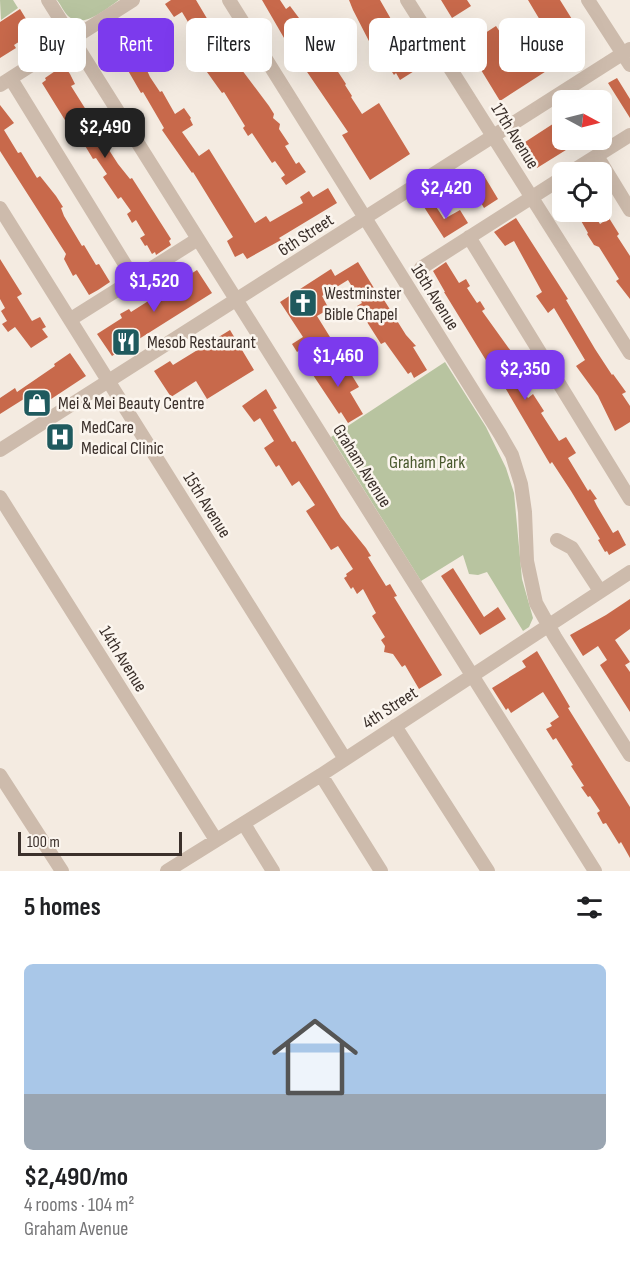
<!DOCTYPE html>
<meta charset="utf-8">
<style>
body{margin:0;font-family:"Sofia Sans Condensed",sans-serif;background:#f2f2f2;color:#202124;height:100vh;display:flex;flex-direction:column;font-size:22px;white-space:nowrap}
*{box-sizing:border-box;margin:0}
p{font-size:20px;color:#757577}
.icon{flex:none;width:33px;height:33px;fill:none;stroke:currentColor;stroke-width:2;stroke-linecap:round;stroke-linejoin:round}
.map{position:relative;height:871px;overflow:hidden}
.panel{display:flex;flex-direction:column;background:#fff;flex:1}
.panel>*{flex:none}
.top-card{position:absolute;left:18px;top:18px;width:594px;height:54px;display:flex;gap:12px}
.needle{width:39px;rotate:97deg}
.buttons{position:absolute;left:552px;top:90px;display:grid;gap:12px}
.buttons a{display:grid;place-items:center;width:60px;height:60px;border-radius:9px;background:#fff;box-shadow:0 6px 24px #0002;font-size:30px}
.scale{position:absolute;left:18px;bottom:15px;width:164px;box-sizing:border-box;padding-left:6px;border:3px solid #3b302b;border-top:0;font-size:16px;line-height:21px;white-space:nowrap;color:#3b302b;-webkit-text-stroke:4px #fbf5ee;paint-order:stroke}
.price{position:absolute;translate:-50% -51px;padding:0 14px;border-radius:12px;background:#7c3aed;color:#fff;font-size:20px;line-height:39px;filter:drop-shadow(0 2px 3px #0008)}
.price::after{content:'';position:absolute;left:50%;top:36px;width:18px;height:14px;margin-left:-9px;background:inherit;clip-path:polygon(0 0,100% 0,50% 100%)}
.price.selected{background:#222;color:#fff}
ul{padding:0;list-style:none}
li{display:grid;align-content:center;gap:12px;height:318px;padding:0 24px}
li+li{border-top:2px solid #e0e0e0}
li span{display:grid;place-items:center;height:186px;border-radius:9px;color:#555}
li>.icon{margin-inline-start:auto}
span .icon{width:108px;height:108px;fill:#fffc;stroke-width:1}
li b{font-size:26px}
h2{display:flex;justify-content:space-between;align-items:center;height:72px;padding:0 24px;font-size:26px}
.pill{padding:0 21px;border-radius:9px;background:#fff;box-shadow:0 6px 24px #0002;font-size:21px;line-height:54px}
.pill.selected{background:#7c3aed;color:#fff}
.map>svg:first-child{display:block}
.green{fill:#b8c4a0}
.building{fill:#c8694b}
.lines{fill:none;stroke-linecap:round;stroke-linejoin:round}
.minor{stroke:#cdbbac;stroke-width:14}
.labels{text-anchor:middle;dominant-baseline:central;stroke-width:5;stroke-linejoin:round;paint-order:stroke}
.street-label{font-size:18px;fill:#3b302b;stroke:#fbf5ee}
.poi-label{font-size:18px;fill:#3b302b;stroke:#fbf5ee;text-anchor:start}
.park-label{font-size:18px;fill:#4a5a2e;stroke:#fbf5ee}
</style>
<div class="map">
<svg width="630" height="871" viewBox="0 0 630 871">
<rect width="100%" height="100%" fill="#f4ebe1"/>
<!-- green -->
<path class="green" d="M0,0h13l5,8 -17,12z
M57,0h62c-12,8 -36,30 -51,16 -4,-4 -7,-11 -11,-16z
M445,362l41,65 20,41 8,25 8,86 11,39 -4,9 -6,4 -36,-59 -9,3 -9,-1 -6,-19 -42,26 -90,-144z"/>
<!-- building -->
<path class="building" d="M171,0h25l25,42 48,64 5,8 -1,4 7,6 -1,5 10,15 -4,2 11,18 3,-2 7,10 -20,13 -5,-7 4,-3 -10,-14 -3,2 -20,-30 -4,3 -5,-8 2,-2 -21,-34 -2,1 -20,-28 1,-1 -12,-23 6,-4 -15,-25 -8,5 -9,-13z
M262,0h18l6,9 4,-3 15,20 6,-3 17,28 -3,1 21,32 -1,1 7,11 -1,1 11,17 17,-11 31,51 -40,26 -28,-45 6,-3 -45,-66 2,-1 -11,-17 -3,2z
M349,0h31l39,68 -19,12 -4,-7 -2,2 -17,-26 -6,-4 -18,-35z
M441,0h26l4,6 -19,12z
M528,0h32l25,40 -14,8 1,3 -10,6z
M20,9l14,23 -20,13 2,3 -16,10v-36z
M496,26l16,24 19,-12 20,30 -51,33 -22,-36 -6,4 -6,-8 7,-4 -8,-11z
M138,27l7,10 -5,3 11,22 -6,4 5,11 10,15 2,-1 13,23 9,-6 7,10 -1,1 3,6 -11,7 17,24 10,-7 46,74 11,-7 4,6 33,-19 -3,-6 9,-6 4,6 15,-9 9,15 -58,35 2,2 -34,19 -4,-6 -8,4 -8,-16 6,-4 -40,-65 -1,1 -30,-43 2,-2 -21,-36 -2,1 -22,-38 -3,1 -11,-17 17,-11 5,6z
M61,67h4l5,7 5,10 -4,2 22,35 4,-2 7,10 -6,4 20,31 12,15 2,-1 39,61 -2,2 2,4 -15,10 -1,-3 -3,2 -5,-9 -2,1 -5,-8 5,-3 -9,-15 -4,3 -5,-9 4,-3 -10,-14 -3,2 -15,-22 4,-3 -11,-16 -3,1 -9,-15 -3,2 -39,-63 4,-3 -1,-2z
M617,78l13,21v19l-22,-35z
M0,105l14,18 -10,7 14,23 3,-1 16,26 3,-2 16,20 7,11 -2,1 3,8 18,30 2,-1 12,20 3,-1 11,18 -12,8 -9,5 -13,-21 -3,2 -9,-17 2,-5 -66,-103z
M562,118v22h20l-45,28 -15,-24z
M483,174l15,25 -14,9 -15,-26z
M433,202l11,17 16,-9 8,13 -24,15 -20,-31z
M576,212h16l8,12 9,-6 10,16 -2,2 13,20v43l-14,-18 3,-2 -20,-32 -5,-2 -7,-11 1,-1z
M516,218l52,81 -2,1 29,49 17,26 1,-1 13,18 -4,2 8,12v16l-8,5 -7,4 -17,-35 -22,-30 9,-6 -31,-52 -6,5 -12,-17 6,-4 -28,-51 -9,5 -11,-14z
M0,259l22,35 -5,3 15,24 8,-4 6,10 -4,2 6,8 -17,11 -16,-21 -7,5 -6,-8 5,-3 -6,-10 4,-3 -5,-9z
M358,262l19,31 2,-1 27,43 10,11 -3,1 14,23 -13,8 -3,-6 -3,2 -23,-32 -4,2 -14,-22 -10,-16 5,-3 -14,-23 -26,16 7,13 -12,7 13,21 -22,13 -2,-4 -9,6 -5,-8 11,-7 -23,-35 51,-33 4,7z
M446,262l13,21 7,-4 4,7 -3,2 10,15 3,-2 5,8 -3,2 36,50 -9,6 12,21 7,10 5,-4 11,17 -3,2 18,28 7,-4 10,16 -8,5 20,33 2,-2 7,10 -3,1 3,6 16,27 5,-3 8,15 -17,10 -2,-4 -2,1 -7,-12 2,-1 -29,-48 -19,-29 -2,2 -53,-90 -2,1 -51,-83h1l-12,-21z
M197,270l15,23 -100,63 -15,-22 25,-16 -2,-4 9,-5 2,3z
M230,330l24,40 -47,29 -11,-18 -25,16 -17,-26 16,-10 3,4z
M70,353l16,23 -50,33 -9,-12 -27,17v-16l15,-10 2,4 38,-26 -1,-2z
M331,355l11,17 3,-2 4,6 2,-2 8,13 -9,5 13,22 -15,9 -7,-11 -2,2 -30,-45z
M266,389l11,19 -4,2 19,32 3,-1 46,76 25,31 5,8 -3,1 18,29 4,-2 7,12 -3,1 48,78 -23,14 -14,-24 -3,2 -9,-13 -9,-2 1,-6 -4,-6 4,-3 -13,-21 4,-3 -13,-24 -6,5 -4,-7 -2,2 -7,-11 3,-2 -1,-2 7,-5 -15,-23 -7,4 -25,-39 9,-6 -16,-24 -7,5 -13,-21 -3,2 -12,-19 10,-7 -14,-23 -6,4 -12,-16z
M453,568l31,49 14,-10 8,12 -26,16 -39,-59z
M630,599v30l-15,11 15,22 -5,3 5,7v40l-30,-47 7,-5 -9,-14 -15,10 -13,-21 36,-20z
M537,651l33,56 -2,1 62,99v51l-9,-16 -2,2 -13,-21 -3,1 -6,-11 3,-2 -10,-15 -2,1 -7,-10 3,-1 -13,-20 2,-1 -17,-27 -3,2 -7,-11 6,-3 -2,-3 9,-6 -16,-25 -32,21 -3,-5 -2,2 -14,-22 34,-21 -4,-6z"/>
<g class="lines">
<!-- minor -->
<path class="minor" d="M48,0l547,871
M229,0l271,434 12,21 9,29 4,28 2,49 9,42 19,34 75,118
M407,0l223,353
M588,0l42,65
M11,79l123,200
M0,85l133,-85
M597,156l33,54
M571,172l59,-37
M0,208l345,551
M469,237l161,262
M421,268l141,-90
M71,319l127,-80
M0,450l630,-401
M0,497l216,343
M557,540l15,8 28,43
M395,726l93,145
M0,775l62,96
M321,775l60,96
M244,824l29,47
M167,871l154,-96 309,-203"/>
</g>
<!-- icons -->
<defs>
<g id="church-square" transform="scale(1.5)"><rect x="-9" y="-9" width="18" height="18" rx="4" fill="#1f5a5e" stroke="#fbf5ee"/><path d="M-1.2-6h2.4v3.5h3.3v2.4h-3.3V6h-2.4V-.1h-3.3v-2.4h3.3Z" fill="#fff"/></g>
<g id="restaurant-square" transform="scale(1.5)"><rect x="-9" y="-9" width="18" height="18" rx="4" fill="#1f5a5e" stroke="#fbf5ee"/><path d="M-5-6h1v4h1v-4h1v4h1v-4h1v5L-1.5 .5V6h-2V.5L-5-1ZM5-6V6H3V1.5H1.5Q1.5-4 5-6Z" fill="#fff"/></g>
<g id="shop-square" transform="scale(1.5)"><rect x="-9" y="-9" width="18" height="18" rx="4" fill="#1f5a5e" stroke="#fbf5ee"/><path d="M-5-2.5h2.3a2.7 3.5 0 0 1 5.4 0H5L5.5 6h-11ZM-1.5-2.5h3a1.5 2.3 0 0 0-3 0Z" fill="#fff"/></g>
<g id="hospital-square" transform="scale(1.5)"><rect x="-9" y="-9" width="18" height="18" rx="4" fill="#1f5a5e" stroke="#fbf5ee"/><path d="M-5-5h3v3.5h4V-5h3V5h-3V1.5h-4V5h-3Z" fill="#fff"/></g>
</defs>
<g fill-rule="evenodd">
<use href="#church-square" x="303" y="303"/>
<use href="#restaurant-square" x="126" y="342"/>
<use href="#shop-square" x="37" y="403"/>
<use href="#hospital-square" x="60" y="437"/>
</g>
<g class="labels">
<!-- street labels -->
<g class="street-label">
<text transform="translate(515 136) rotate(58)">17th Avenue</text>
<text transform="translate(306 235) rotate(-33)">6th Street</text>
<text transform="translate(435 297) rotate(58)">16th Avenue</text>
<text transform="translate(362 466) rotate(58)">Graham Avenue</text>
<text transform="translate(207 505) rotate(58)">15th Avenue</text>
<text transform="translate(123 659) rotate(58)">14th Avenue</text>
<text transform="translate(390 708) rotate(-33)">4th Street</text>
</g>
<!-- poi labels -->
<g class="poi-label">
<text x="324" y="293">Westminster<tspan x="324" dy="21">Bible Chapel</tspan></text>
<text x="147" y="342">Mesob Restaurant</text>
<text x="58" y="403">Mei &amp; Mei Beauty Centre</text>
<text x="81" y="427">MedCare<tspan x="81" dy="21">Medical Clinic</tspan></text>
</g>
<!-- park labels -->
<g class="park-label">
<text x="427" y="462">Graham Park</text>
</g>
</g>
</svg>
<div class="buttons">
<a><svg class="needle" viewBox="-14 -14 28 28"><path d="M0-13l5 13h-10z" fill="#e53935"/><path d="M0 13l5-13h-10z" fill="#757577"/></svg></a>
<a><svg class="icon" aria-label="locate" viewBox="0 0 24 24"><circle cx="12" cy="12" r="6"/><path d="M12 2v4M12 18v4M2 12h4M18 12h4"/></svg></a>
</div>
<div class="scale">100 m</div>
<b class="price selected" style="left:105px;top:159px">$2,490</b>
<b class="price" style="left:446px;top:220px">$2,420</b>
<b class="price" style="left:154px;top:313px">$1,520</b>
<b class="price" style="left:338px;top:388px">$1,460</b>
<b class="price" style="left:525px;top:401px">$2,350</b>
<div class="top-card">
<a class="pill">Buy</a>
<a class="pill selected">Rent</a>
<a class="pill">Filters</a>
<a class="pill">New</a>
<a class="pill">Apartment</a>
<a class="pill">House</a>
</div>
</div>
<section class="panel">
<h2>5 homes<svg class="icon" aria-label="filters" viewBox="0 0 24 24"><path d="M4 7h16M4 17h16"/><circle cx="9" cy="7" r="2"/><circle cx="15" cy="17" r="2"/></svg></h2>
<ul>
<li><span style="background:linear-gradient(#a9c7e8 70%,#9aa5b1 0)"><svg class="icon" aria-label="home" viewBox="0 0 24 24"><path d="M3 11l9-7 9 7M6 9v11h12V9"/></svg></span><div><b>$2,490/mo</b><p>4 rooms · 104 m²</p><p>Graham Avenue</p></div></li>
</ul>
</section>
